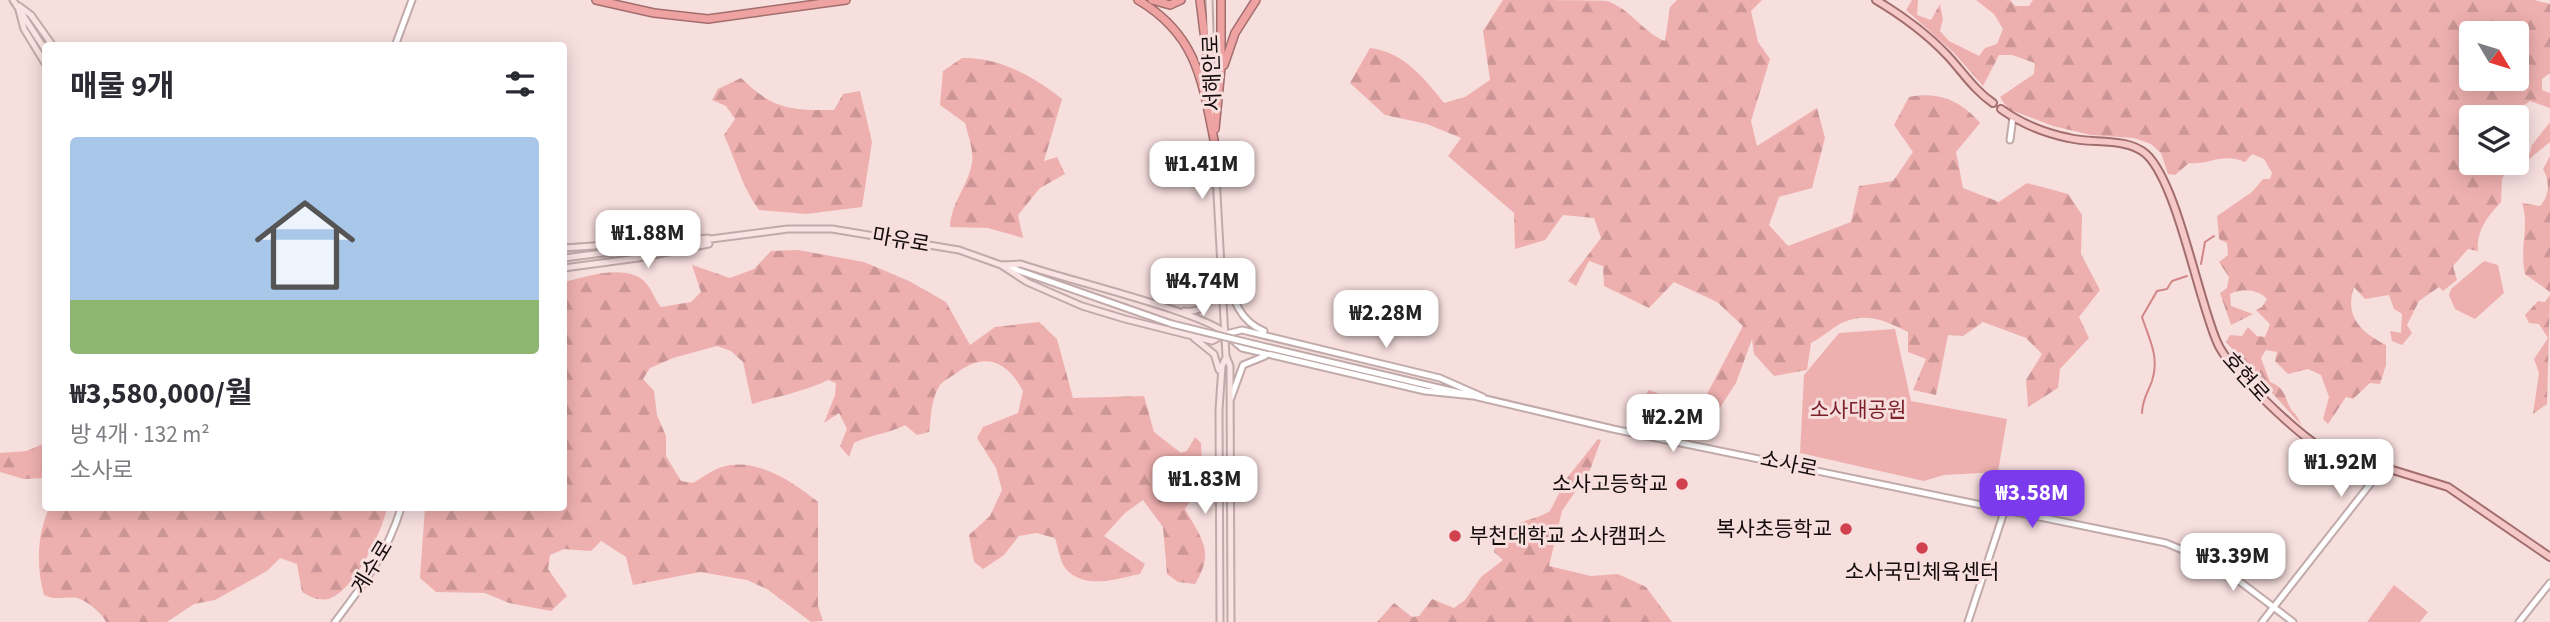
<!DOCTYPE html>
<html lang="ko">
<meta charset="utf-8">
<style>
body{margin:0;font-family:"Source Sans 3","Noto Sans KR",sans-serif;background:#f7f7f7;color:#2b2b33;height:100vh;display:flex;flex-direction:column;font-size:26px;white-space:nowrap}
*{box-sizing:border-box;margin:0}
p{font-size:23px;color:#7c7c81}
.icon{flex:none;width:38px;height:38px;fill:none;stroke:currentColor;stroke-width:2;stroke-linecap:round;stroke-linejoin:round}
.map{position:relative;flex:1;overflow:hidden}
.details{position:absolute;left:42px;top:42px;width:525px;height:469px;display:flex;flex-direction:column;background:#fff;border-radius:7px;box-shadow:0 4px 18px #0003}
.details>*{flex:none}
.needle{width:46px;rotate:128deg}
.buttons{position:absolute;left:2459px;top:21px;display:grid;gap:14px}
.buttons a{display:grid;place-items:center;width:70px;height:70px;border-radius:7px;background:#fff;box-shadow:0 4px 18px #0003;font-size:35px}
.price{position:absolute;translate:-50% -60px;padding:0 16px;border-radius:14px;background:#fff;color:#222;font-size:23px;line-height:46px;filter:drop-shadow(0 2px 4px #0008)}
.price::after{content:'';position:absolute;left:50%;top:42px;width:21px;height:16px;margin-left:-10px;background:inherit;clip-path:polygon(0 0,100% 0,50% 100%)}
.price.on{background:#7c3aed;color:#fff}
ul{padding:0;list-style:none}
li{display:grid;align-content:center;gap:14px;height:371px;padding:0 28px}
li+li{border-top:2px solid #e1e1e2}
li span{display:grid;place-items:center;height:217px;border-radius:7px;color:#555}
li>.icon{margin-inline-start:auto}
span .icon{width:126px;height:126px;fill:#fffc;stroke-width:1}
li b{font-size:30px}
h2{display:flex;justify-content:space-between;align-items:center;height:84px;padding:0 28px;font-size:30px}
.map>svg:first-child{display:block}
.forest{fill:url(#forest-firs);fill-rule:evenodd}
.green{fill:#eeb0af}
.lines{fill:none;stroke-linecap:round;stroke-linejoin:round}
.stream{stroke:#d38686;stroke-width:2}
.tertiary-casing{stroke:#c1aaa9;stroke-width:9}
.secondary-casing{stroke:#c1aaa9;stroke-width:9}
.primary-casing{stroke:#a26e6d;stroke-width:10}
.motorway-casing{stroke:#a26e6d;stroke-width:10}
.tertiary{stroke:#fff;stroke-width:5}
.secondary{stroke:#fae3e3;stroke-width:5}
.primary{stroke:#f5c7c7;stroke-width:6}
.motorway{stroke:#eea2a1;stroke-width:7}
.tertiary-bridge-casing{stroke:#c1aaa9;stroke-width:9;stroke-linecap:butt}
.tertiary-bridge{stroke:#fff;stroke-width:5}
.poi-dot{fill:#d2414e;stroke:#f7dfde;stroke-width:2.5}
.labels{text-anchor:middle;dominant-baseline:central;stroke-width:6;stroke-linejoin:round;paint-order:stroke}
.street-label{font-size:21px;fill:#140c0c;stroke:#f7dfde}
.park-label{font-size:21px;fill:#7c2129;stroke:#f7dfde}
.poi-label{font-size:21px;fill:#140c0c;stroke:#f7dfde;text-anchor:end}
</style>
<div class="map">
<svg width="2550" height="622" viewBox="0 0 2550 622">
<defs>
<pattern id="forest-firs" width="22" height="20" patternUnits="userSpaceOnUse" patternTransform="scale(1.75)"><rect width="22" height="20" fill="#eeb0af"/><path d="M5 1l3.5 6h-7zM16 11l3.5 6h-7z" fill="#cb9695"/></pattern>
</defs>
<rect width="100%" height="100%" fill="#f7dfde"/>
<!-- forest -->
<path class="forest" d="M1503,0c21,0 88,0 104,1 24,8 35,31 58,40l5,-34 7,-7h85l-11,11 7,31 12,17 -19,62 6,25 60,-38 8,30 -13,50 -33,9 -10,28 19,21 63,-24 8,-36 34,-5 20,-29 -19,-27 15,-28c28,-6 53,4 71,26l-24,29 7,36 36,14 28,-19 41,11 14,21 -1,39 19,36 -21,27 10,21 -29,31 -2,19 -30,19 -2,-27 16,-26 -16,-16 -43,-16 -20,14 -15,-1 -12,60 -23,-5 13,-31 -18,-7v-20c-22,-11 -40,-20 -64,-10 -10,4 -21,15 -33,21l-4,27 -33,6 -20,-22 -2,-15 -16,44 -34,52 -69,-22 16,-23 50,19 44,-83 -26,-24 -43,-20 -25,26 -45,-22 -1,-20 -14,-5 -13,25 -8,-5 33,-43 -7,-20 -31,-3 -18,25 -30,9 -1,-36 -66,-57 13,-18 -34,-14 -42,-9 -35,-32 20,-35c34,4 54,30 74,55l21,-6 25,-17 -7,-49z
M1912,0h6l-1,15 14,5 9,-16 3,15 -3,12 9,10 30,15 6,-8 12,-4 6,-15 -9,-15 -18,-14h34l5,6h14l4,-6h501l16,4v69l-8,6v11l8,3v15l-20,-7 -23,16h-36v46h37l-6,17 -1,22c-13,14 -25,29 -23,49l-10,-2 -15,17 4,14 -14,11 -4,-4 -20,14 -12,24 5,8 -10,12 -10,-4 -2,-10 11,2 1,-19 -8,-5 -5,-14 -24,4 -11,-12c-10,30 7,45 32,58v20l-6,19 -10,-1 -17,16 -7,-2 -18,27 -5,-5 6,-22 -8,-22 -13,-6 -20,5 -13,-13 2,-9 -11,-2 -5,8 9,24c16,6 14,15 21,27 4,6 8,8 10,16l-75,-83 4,-7 12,1 6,-9 9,9 8,1 5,-13 -14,-14 6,-3 5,-8c-9,-10 -25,-11 -37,-5l1,12 22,8 -22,11 -11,-32 7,-5 2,-11 -10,-15 9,-7 -1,-12 -8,-4 -2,-23 35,-24 11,-13h7l2,-6 -8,-14 -12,-5 -7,8c-23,-10 -35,3 -56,1l-14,12 -7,-1 -7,-21 -10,-9 -17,-6 -43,-3 -38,-9 -45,-17 -8,-12 34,-23 1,-11 -23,-8h-13l-16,31 -29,-33 -48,-43zM2471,33h45l1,38 12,3 -2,10 -11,3 -8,-5 2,-3h-39z
M962,58c37,-1 71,18 100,41l-18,62 13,-4 8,17 -25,14 -22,27 5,23 -35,-10 -38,-1c1,-24 18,-41 22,-64 2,-12 -4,-28 -7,-40l-25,-18 3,-34z
M741,78c33,32 49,32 93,32l9,-16 17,-3 12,51 -10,65 -56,7 -47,-4c-16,-21 -24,-51 -35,-75l11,-16 -9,-13 -14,-6 6,-11z
M2550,122v20l-22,18 4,-15z
M2550,156v136l-25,-18c-6,-28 5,-48 -3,-71l18,3c10,-11 10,-24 3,-37z
M798,250l66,12 45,19 37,21 24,43 25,-18 44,-5 18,17 16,59 71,-2 10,36 27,21 6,-2 8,-14 6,6 1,20 -12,13 4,19 -9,14c17,31 30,42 10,75l-17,-2 -11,-8 -4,-47 -20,-27 -18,13 -21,23 41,28 -5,10c-24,5 -55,16 -74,-5 -6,-7 -8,-22 -11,-31l-19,-5 -17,3 -15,19 -21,14 -9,-7 -5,-27 21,-19 12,-26 -6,-22 -19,-30 6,-11 35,-14 5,-22c-15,-28 -36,-40 -65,-19 -5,4 -14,8 -18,13 -9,13 -9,33 -11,47l-12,3 -12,-10c-16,9 -34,9 -51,18l-5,14 -9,-11 7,-17 -8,-16 -15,10 11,-28 1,-12 -8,-3c-24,12 -50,16 -76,24l-9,-42 -12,-11 -14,-5 -44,12 -23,10 -7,11 11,12 3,24 9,21v20l15,25 12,2c9,-5 19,-13 29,-16 34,-11 72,16 96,35v104l5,15 -12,1 -44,-33 -20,-9 -47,-8 -67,13 -7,-28 -25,-16 -10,10 -27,-2 -14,6 -2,14 19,27 -16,15 -42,-8 -24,-10 -49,-1 -16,-14 5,-70h139v-226c21,-5 64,-20 82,1 6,7 9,17 15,24l30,-5 10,-10 -9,-27 38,13 24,-9 17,-18z
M2550,295l-3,109 -14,10 6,-41 -5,-14 14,-21 -9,-14 -10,-1 -4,-8 13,-14 7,1z
M1598,439l3,1 -11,30 -28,41 -13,55 42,10 27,-2 28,13 26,35h-295l17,-19 18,14 7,-1 13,-17 22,9 11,-8 16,-23 22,-17 -9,-8c6,-33 36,-28 56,-41l17,-33z
M45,443v35l-21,1 -24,-7v-19l27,-2z
M49,508h338c-5,24 -33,84 -59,91 -10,2 -17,-2 -26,-7l-5,-28 -17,-6 -13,13 -52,29 -21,4 -27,18h-61c-3,-8 -20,-22 -29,-24 -12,-2 -21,3 -33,-3 -8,-29 -7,-59 5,-87z"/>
<!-- green -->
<path class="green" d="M2484,261l14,4 6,28 -29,26 -20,-10 -6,-14 2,-6z
M1895,329l16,72 96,18 -9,53 -54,3 -20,6 -124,-28 4,-78 35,-42z
M2394,585l34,27 -8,10h-53z"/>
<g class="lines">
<!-- stream -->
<path class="stream" d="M2201,264l4,-22 9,-6
M2142,413c0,-13 6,-21 10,-32 8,-24 -3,-42 -10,-64l15,-26 10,-2 5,-8 15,-5"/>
<!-- tertiary casing -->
<g class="tertiary-casing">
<path id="tertiary" d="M395,46l17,-46
M2010,140l3,-23
M1222,262c9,27 13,58 42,69
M1003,265l169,59
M1242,330l198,48 43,19 -58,-6 -183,-43 -16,-14z
M1270,348l343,81 553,114 52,22 75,57
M1231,398l12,-33 22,-9
M335,622c28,-37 53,-70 66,-114
M1968,622l36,-110
M2262,622l120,-153
M2519,622l31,-39"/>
</g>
<!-- secondary casing -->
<g class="secondary-casing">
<path id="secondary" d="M13,0l33,51
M1209,0l2,63
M19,6l12,9 22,31
M19,10l5,19 22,36
M1211,87l2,32
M1214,140l12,216 4,10 1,256
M564,248l144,-10
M564,258l224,-29h44l127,21 42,15 26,17 55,24 43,13 87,22 14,-7
M1001,265l20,-1c38,14 186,49 205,70
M564,268l74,-10 71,-14
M1184,311c24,3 32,-18 35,-38
M1194,338l20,16 5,16
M1220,622l-1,-212 3,-44 4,-9"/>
</g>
<!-- primary casing -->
<g class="primary-casing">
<path id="primary" d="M1876,0c25,15 51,34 71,55 15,16 27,35 46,48
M2001,109c21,15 43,24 68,29 23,6 58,-1 77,16 31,28 52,145 71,188 11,27 78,89 104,106l127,39 102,70"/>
</g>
<!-- motorway casing -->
<g class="motorway-casing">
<path id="motorway" d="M596,0l58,13 54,6 138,-19
M1138,0c58,34 64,79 76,140
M1152,0l18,5 11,-5
M1200,0l11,88
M1224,65l11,-32 21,-33
M1215,129l6,-61v-68"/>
</g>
<!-- tertiary -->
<use href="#tertiary" class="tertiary"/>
<!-- secondary -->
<use href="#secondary" class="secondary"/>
<!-- primary -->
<use href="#primary" class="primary"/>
<!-- motorway -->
<use href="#motorway" class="motorway"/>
<!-- tertiary-bridge casing -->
<g class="tertiary-bridge-casing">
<path id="tertiary-bridge" d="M1172,324l98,24"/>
</g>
<!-- tertiary-bridge -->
<use href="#tertiary-bridge" class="tertiary-bridge"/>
</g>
<!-- markers -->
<g class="poi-dot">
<circle cx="1682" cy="484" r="7"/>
<circle cx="1846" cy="529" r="7"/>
<circle cx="1455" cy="536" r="7"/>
<circle cx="1922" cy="548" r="7"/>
</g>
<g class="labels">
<!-- street labels -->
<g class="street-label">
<text transform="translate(1212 73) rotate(-92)">서해안로</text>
<text transform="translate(901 240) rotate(10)">마유로</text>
<text transform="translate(2246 377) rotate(48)">호현로</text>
<text transform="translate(1789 464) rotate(12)">소사로</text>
<text transform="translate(372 567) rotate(-59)">계수로</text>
</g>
<!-- park labels -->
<g class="park-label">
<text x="1858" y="410">소사대공원</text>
</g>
<!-- poi labels -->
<g class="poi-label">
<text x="1668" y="484">소사고등학교</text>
<text x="1832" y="529">복사초등학교</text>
<text x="1469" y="536" text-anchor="start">부천대학교 소사캠퍼스</text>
<text x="1922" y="572" text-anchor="middle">소사국민체육센터</text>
</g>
</g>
</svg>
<div class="buttons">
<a><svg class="needle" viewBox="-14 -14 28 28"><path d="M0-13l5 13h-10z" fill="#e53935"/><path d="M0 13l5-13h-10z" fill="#7c7c81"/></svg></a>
<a><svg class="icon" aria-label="layers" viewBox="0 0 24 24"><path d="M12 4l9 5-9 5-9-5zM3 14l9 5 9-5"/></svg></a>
</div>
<b class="price" style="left:1202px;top:201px">₩1.41M</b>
<b class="price" style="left:648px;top:270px">₩1.88M</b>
<b class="price" style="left:1203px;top:318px">₩4.74M</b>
<b class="price" style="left:1386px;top:350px">₩2.28M</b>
<b class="price" style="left:1673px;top:454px">₩2.2M</b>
<b class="price" style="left:2341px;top:499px">₩1.92M</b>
<b class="price" style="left:1205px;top:516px">₩1.83M</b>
<b class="price on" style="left:2032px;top:530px">₩3.58M</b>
<b class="price" style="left:2233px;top:593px">₩3.39M</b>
<section class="details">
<h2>매물 9개<svg class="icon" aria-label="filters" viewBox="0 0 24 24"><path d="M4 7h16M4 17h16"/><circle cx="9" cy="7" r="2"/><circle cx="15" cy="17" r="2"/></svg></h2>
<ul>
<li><span style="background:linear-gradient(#a9c7e8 75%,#8fb573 0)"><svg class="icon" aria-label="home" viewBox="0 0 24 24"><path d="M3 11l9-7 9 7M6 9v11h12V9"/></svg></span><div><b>₩3,580,000/월</b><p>방 4개 · 132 m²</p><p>소사로</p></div></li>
</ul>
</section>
</div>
